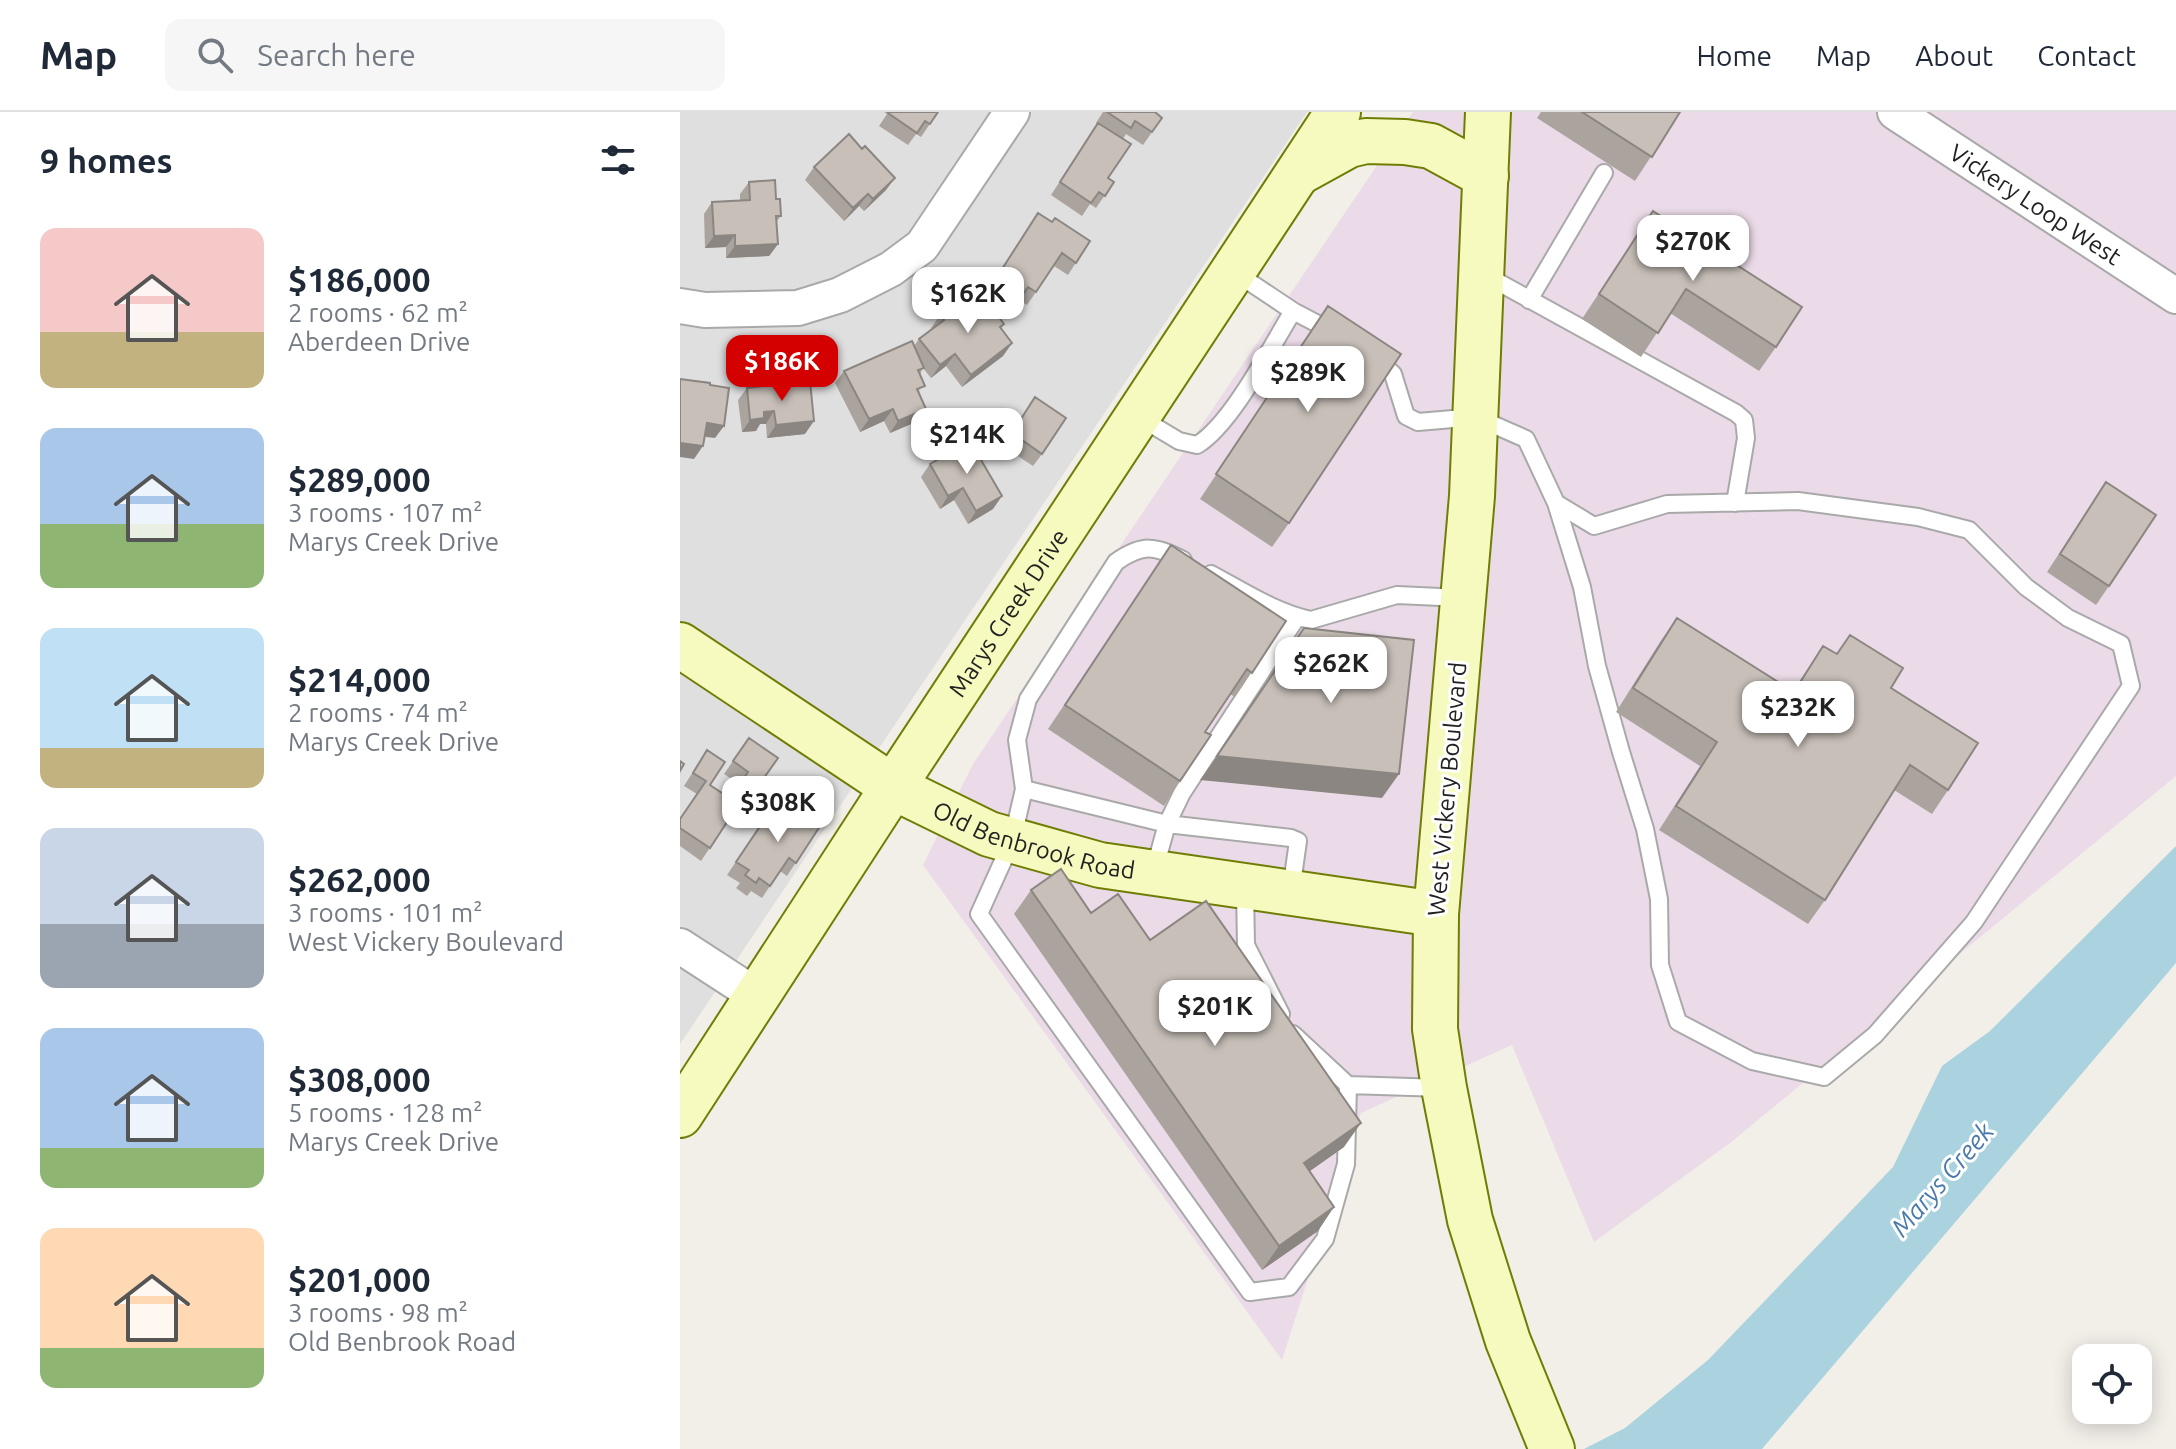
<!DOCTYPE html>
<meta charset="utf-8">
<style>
body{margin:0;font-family:Ubuntu,sans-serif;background:#f6f6f7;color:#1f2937;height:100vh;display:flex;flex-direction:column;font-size:30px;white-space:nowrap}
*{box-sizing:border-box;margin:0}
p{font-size:26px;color:#747a83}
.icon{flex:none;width:44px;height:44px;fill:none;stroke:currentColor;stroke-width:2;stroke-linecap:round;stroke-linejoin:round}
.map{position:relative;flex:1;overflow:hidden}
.details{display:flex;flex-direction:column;background:#fff;width:680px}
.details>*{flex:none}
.tools{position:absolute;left:1392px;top:1232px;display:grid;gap:16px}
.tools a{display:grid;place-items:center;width:80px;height:80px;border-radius:16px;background:#fff;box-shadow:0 4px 20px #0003;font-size:40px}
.price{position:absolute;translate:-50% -68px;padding:0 18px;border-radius:16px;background:#fff;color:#222;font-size:26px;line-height:52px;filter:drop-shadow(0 2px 4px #0008)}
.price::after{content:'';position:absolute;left:50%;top:48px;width:24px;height:18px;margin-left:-12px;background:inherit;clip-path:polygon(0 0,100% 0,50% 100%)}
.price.on{background:#d40000;color:#fff}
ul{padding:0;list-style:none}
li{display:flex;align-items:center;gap:24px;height:200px;padding:0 40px}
li span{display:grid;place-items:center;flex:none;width:224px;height:160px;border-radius:16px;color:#555}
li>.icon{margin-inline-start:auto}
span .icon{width:96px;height:96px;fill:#fffc;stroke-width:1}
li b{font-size:34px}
h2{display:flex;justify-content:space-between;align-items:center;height:96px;padding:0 40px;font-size:34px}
header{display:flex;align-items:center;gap:48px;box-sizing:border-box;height:112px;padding:0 40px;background:#fff;border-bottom:2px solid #e0e1e3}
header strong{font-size:38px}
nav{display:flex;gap:44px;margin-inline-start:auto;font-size:28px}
.search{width:560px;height:72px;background:#f6f6f7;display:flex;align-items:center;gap:20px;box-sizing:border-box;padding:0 28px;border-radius:16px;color:#747a83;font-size:30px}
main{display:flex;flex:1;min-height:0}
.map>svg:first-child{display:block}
.residential{fill:#e0dfdf}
.industrial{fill:#ebdbe8}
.water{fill:#aad3df}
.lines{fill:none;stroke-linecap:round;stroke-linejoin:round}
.lane-casing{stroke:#a9a9a9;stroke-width:20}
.street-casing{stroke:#a9a9a9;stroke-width:38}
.secondary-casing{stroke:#707d05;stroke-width:48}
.lane{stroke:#fff;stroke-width:16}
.street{stroke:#fff;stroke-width:34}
.secondary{stroke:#f7fabf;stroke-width:44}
.wall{fill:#aba49e}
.shaded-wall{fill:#8b8681}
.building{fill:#c7bfb8;stroke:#8b8681;stroke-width:2}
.labels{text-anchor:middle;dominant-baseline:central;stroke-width:6;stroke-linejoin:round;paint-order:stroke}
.street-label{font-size:24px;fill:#222;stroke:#fff}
.water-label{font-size:26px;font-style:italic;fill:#4a7aab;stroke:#fff}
</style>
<header>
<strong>Map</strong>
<div class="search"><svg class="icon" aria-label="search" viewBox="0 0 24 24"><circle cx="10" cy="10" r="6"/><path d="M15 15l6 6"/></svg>Search here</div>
<nav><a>Home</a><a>Map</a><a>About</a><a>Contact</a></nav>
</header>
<main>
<section class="details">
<h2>9 homes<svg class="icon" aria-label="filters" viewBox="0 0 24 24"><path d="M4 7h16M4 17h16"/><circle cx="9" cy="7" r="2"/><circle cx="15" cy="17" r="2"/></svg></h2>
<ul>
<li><span style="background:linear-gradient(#f6c9c9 65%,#c2b280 0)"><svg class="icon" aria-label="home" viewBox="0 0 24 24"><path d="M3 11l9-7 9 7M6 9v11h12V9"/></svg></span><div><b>$186,000</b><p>2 rooms · 62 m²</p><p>Aberdeen Drive</p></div></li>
<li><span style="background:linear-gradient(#a9c7e8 60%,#8fb573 0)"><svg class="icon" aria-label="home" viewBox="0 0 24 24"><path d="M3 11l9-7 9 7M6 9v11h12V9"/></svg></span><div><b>$289,000</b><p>3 rooms · 107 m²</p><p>Marys Creek Drive</p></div></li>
<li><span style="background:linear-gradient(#bfe0f5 75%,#c2b280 0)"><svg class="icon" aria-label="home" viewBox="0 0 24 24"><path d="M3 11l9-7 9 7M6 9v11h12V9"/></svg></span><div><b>$214,000</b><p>2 rooms · 74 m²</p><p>Marys Creek Drive</p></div></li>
<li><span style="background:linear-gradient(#c9d6e8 60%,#9aa5b1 0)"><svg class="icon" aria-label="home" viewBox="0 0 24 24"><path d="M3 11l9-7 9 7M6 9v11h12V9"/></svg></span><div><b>$262,000</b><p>3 rooms · 101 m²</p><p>West Vickery Boulevard</p></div></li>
<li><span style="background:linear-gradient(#a9c7e8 75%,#8fb573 0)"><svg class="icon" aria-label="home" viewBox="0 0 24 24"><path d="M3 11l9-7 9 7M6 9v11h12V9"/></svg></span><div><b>$308,000</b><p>5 rooms · 128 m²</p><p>Marys Creek Drive</p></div></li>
<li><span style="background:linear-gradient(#ffd9b3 75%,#8fb573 0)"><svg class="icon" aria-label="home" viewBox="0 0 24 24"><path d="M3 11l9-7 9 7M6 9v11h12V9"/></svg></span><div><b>$201,000</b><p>3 rooms · 98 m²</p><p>Old Benbrook Road</p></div></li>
</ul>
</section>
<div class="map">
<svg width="1496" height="1337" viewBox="0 0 1496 1337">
<rect width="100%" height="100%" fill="#f2efe9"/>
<!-- residential -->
<path class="residential" d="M0,0h627l-627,932z"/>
<!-- industrial -->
<path class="industrial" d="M733,0h763v664l-446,367 -136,99 -82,-197 -151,68 -79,247 -359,-495 50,-101z"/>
<!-- water -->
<path class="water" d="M1496,734v117l-414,486h-178l41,-21 83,-68 185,-193 49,-101 48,-35z"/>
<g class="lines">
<!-- lane casing -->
<g class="lane-casing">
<path id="lane" d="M807,164l249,137 8,7 2,18 -11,65
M849,188l75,-127
M613,199l40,21
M694,245l19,17 13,42 12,6 58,-5 50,22 30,64 38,23 73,-22 131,-3 120,16 51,13 57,57 42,31 53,26 10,42 -157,236 -99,113 -51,42 -72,-16 -74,-39 -18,-57 -1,-66 -14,-70 -24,-77 -24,-86 -15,-79 -26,-84
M459,305l40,24 18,4c34,-20 74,-98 96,-134l-57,-38
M503,448c-28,-14 -40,-17 -67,2l-88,137 -11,41 7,49 -12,52 -33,73 271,378 39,-5 36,-48 21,-75 2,-79
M531,462c32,17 65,39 100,46l86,-25 65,3
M344,677l143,35 124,14 7,3 -7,50
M474,759l13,-47 15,-31 115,-176
M565,778l1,55 35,69
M613,922l55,51 94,3"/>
</g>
<!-- street casing -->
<g class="street-casing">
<g id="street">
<path id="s1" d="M1215,0l281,184"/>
<path d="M0,194l25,4 93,-2 42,-13 51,-26 31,-23 90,-134"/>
<path d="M0,834l77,50"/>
</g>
</g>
<!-- secondary casing -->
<g class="secondary-casing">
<g id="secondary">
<path d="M808,0l-16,384 -36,418 -1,115 9,59 26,132 38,121 44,108"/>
<path d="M620,60l49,-27 17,-4 39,1 26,4 55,30"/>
<path id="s2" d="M0,533l213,142 96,47 111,31 336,49"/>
<path id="s3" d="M0,1003l213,-328 445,-675"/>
</g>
</g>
<!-- lane -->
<use href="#lane" class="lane"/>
<!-- street -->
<use href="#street" class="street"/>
<!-- secondary -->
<use href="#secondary" class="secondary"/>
</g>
<!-- wall -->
<path class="wall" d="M204,0h54l-17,25 -5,-3 -8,11 -29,-19 8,-12z
M423,0h52l7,6 -19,27 -17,-11 -3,5 -15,39 6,4 -18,26 -6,-4 -8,12 -31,-21 46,-71 -1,-1z
M861,0h139l-45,69 -98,-63z
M134,55l72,23 -22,21 -5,-5 -15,15 -39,-41z
M69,70l27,17 5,17 -5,6 2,22 -9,12 -43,2v-11l-21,1 -1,-34 8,-12 28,-2v-6z
M973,99l123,136 -17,24 -89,-58 -29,44 -59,-38z
M358,101l14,9 38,19 -22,34 -14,-9 -27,39 -8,-5 -6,9 -27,-17z
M283,194l41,18 -3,5 11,14 -9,13 -41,31 -16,-21 -15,12 -8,-10 -3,6 -2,47 -28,12 -6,-12 -24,11 -25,-49 9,-12 70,-25 5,-7 13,-10 -1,-1 9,-13z
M648,194l-39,217 -17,24 -72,-48z
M67,276l58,46 -38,4 -1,-14h-6l-4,7 -14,1 -4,-32z
M355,285l7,57 -9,12 -30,-20z
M250,352l63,45 -25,15 -14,-24 -14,9 -19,-32z
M1426,370l3,104 -13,19 -49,-33z
M491,433l115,76 -51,76 -5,-3 -25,38 -25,49 -16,25 -116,-77z
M997,506l116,73 30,-45 14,8 13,-19 41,53 57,102 -16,24 -38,-24 -69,110 -17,24 -149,-94 41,-64 -84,-54 44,-70z
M69,626l29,20 -30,42 -13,-9 4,-7 -15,-10z
M27,638l3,35 17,28 4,3 -30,45 -21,-15v-27l17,-25 -13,-8z
M91,698l16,10 35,3 -35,53 -7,-5 -18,27 -11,-7 -4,5 -11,-8 4,-5 -13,-8z
M351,778l60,23 59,27 194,207 -34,24 8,60 -56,39 -248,-356z"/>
<!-- shaded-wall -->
<path class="shaded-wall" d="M215,66l-9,12 -22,21 9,-12z
M188,82l-9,12 -15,15 9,-13z
M55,123l-9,12 -21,1 9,-12z
M98,132l-9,12 -43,2 9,-12z
M332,231l-9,13 -41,31 9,-12z
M275,242l-9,12 -15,12 9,-13z
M213,297l-9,12 -24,11 9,-13z
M246,297l-8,12 -28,12 8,-12z
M94,299l-8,13h-6l-4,7 -14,1 8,-12 14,-8z
M134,309l-9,13 -38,4 9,-13z
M27,311l17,3 -9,12 -17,-2z
M0,331l23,3 -9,13 -14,-2z
M283,376l-9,12 -14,9 8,-13z
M322,384l-9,13 -25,15 8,-13z
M537,644l182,18 -17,24 -182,-18z
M681,1011l-17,24 -57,40 17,-24z
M654,1095l-16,24 -56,39 17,-24z"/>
<!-- building -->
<path class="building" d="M209,0h49l-8,12 -5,-3 -8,12 -29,-20z
M427,0h48l7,6 -10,14 -17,-11 -4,7z
M902,0h98l-28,45z
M418,11l33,21 -23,34 6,4 -9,14 -6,-4 -8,11 -31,-21z
M169,22l13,15 3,-3 30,32 -22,21 -5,-5 -15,14 -39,-41z
M95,68l1,19h4l1,17h-5l2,28 -43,2v-11l-21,1 -2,-34 38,-2 -1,-18z
M973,99l149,96 -26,40 -90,-58 -28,44 -59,-39z
M358,101l14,9 3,-4 35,23 -14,22 -14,-10 -26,39 -8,-5 -7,10 -26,-17z
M300,180l24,32 -4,3 12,16 -41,32 -16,-21 -15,11 -21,-26 25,-19 -4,-5 19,-14 4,5z
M648,194l73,48 -112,169 -73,-49z
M232,229l12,27 -6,2 7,16 -8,3 9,20 -28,12 -5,-12 -24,10 -25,-48z
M0,267l30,4v2l19,3 -5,38 -17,-3 -4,23 -23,-3z
M130,269l4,40 -38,4 -2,-14 -10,1v6l-14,2 -3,-32z
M355,285l31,21 -24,36 -30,-21z
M290,329l32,55 -26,15 -13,-23 -15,8 -18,-32z
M1426,370l50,33 -47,71 -49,-32z
M491,433l115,76 -34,52 -5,-4 -42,63 6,3 -31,46 -115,-76z
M997,506l117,74 29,-46 14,8 13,-19 53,33 -12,20 87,55 -30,47 -38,-25 -85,135 -149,-94 41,-64 -84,-54z
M624,516l110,12 -15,134 -182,-18z
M69,626l29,20 -21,30 -13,-10 4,-6 -15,-11z
M27,638l18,12 -15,23 24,16 -7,12 4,3 -21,32 -30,-20v-9l26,-38 -13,-8z
M0,649l4,3 -4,7z
M117,694l25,17 -26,40 -7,-5 -19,28 -11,-8 -3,5 -11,-8 4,-5 -13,-8 35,-52 17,11z
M381,757l30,44 27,-19 32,46 56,-39 155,222 -57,40 30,44 -55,39 -248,-356z"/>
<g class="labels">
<!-- street labels -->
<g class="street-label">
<text stroke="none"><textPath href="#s1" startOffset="168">Vickery Loop West</textPath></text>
<text stroke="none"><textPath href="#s3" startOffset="600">Marys Creek Drive</textPath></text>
<text transform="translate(767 677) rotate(-85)">West Vickery Boulevard</text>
<text stroke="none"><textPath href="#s2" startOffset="408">Old Benbrook Road</textPath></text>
</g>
<!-- water labels -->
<g class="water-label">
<text transform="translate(1262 1067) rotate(-49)">Marys Creek</text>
</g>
</g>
</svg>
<div class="tools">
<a><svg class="icon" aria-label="locate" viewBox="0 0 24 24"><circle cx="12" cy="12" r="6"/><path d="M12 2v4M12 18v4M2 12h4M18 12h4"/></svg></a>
</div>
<b class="price" style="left:1013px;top:171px">$270K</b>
<b class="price" style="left:288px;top:223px">$162K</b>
<b class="price on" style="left:102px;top:291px">$186K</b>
<b class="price" style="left:628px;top:302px">$289K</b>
<b class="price" style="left:287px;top:364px">$214K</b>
<b class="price" style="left:651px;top:593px">$262K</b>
<b class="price" style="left:1118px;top:637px">$232K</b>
<b class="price" style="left:98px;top:732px">$308K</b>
<b class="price" style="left:535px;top:936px">$201K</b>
</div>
</main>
